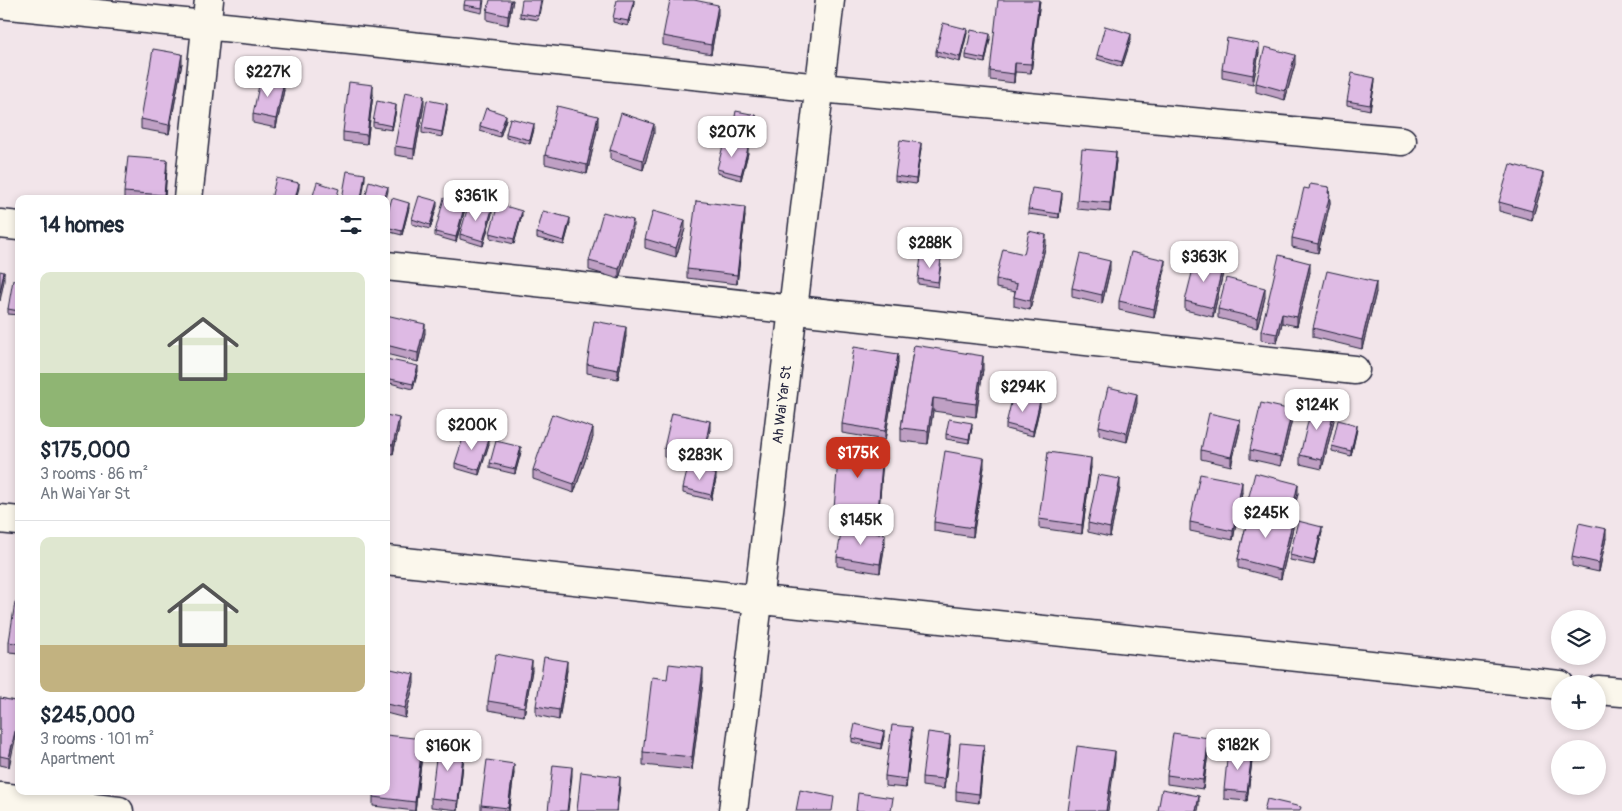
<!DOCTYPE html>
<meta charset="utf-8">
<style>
body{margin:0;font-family:Pangolin,sans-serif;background:#f6f6f7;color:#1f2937;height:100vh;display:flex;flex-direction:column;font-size:19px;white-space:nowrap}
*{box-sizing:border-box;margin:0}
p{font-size:16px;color:#747a83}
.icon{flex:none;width:28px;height:28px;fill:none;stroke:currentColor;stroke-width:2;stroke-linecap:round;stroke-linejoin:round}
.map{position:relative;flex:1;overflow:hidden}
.details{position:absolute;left:15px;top:195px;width:375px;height:600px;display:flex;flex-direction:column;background:#fff;border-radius:10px;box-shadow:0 2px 8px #0003}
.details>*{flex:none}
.fabs{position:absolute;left:1551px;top:610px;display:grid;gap:10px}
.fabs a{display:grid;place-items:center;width:55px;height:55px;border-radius:50%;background:#fff;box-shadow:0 2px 8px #0003;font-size:25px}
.price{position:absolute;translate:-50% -42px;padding:0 11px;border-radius:10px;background:#fff;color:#222;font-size:16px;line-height:32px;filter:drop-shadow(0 1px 2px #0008)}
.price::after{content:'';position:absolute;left:50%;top:30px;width:15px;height:11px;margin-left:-8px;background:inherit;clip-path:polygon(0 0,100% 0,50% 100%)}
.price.active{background:#c8321e;color:#fff}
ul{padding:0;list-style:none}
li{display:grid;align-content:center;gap:10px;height:265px;padding:0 25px}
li+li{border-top:1px solid #e0e1e3}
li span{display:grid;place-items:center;height:155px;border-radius:10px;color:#555}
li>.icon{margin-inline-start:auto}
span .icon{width:90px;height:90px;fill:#fffc;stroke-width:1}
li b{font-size:21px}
h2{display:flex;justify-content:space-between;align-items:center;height:60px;padding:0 25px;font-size:21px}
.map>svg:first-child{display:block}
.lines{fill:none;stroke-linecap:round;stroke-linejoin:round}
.minor-casing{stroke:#22223b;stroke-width:31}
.tertiary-casing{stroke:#22223b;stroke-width:31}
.minor{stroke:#fbf7ec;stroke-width:28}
.tertiary{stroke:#fbf7ec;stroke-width:28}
.wall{fill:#bfa0c4;stroke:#22223b}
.shaded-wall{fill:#9b82a0;stroke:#22223b}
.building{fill:#debae4;stroke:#22223b}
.labels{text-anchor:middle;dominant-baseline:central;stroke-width:4;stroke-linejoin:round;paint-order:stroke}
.street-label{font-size:14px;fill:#22223b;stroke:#fbf7ec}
</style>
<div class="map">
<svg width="1622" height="811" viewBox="0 0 1622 811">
<rect width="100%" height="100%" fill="#f2e5ea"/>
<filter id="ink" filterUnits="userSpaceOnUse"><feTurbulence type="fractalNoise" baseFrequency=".02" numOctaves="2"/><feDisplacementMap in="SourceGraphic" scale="10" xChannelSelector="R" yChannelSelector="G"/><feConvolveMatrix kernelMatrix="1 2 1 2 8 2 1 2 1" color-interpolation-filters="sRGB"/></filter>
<g filter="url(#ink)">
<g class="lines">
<!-- minor casing -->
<g class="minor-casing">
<path id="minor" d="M0,4l820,84 582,53
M188,199l21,-199
M0,224l19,2
M386,266l969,104
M0,519l19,2
M386,560l1174,125
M1598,690l24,2
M0,797l119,14"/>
</g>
<!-- tertiary casing -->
<g class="tertiary-casing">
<g id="tertiary">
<path id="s1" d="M733,811l97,-811"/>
</g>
</g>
<!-- minor -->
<use href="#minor" class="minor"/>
<!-- tertiary -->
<use href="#tertiary" class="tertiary"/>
</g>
<!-- wall -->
<path class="wall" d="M484,0l-2,13 -18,-4v-4z
M513,0l-5,25 -21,-5v-9z
M542,0l-4,20 -18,-3v-4z
M1040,0l-9,73 -16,-1 -1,11 -24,-3v-9z
M634,4l-6,22 -15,-4v-4z
M718,14l-7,40 -48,-9v-9z
M967,33l-7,29 -24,-6v-5z
M990,39l-5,24 -19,-4v-4z
M1131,39l-9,28 -25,-8v-4z
M1259,53l-6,31 -31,-6v-9z
M182,63l-13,71 -28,-5v-10z
M1295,64l-10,36 -29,-8v-9z
M1375,82l-5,28 -23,-5v-4z
M284,90l-8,38 -23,-5v-9z
M373,94l-6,50 -24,-3v-9z
M424,105l-10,53 -19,-3v-9z
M447,109l-5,28 -20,-4v-5z
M396,110l-4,20 -19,-3v-5z
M506,119l-6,18 -20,-6v-5z
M756,120l-5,26 -20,-4v-4z
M598,125l-11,49 -42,-10v-9z
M534,129l-4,15 -24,-6v-4z
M654,133l-11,37 -33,-11v-9z
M921,148l-5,36 -21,-3v-5z
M748,153l-7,27 -24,-7v-4z
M1116,161l-6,51 -33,-3v-9z
M167,169l-2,30h-41v-7z
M1543,182l-11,38 -33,-9v-9z
M1329,194l1,9 -12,50 -26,-6v-9z
M1062,197l-3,21 -31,-4v-5z
M437,206l-7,23 -18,-5v-5z
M409,208l-7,27 -16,-4v-12z
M465,209l-9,33 -21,-6v-4z
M492,214l-9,32 -23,-7v-5z
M522,215l-8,29 -24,-6v-5z
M745,216l-8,68 -50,-6v-9z
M570,223l-6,22 -27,-7v-5z
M633,229l-14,50 -30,-9v-9z
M685,229l-9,28 -31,-9v-9z
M1046,244l-16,66 -16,-4v-9l1,-5 -19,-4v-9l28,-25z
M941,264l-3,23 -20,-3v-5z
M1165,269l-11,49 -35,-8v-9z
M1110,270l-8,34 -30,-7v-9z
M1310,272l-13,54 -15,-3 -5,20 -16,-3v-9z
M1223,273l-10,44 -28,-7v-9z
M19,281v34l-11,-1v-5z
M1376,292l-14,57 -49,-12v-9z
M1265,297l-8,31 -39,-10v-9z
M386,315l39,18 -7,29 -32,-8z
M626,336l-8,43 -31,-6v-9z
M914,345l69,24 -7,48 -43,-6 -5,33 -27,-3v-13z
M386,359l32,12 -5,18 -27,-7z
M898,363l-13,77 -43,-7v-9z
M1137,403l-10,39 -28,-7v-9z
M1040,406l-7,30 -27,-7v-5z
M386,415l13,12 -6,27 -7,-1z
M1335,416l-13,53 -22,-5v-9z
M1292,419l-11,47 -31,-7v-9z
M972,428l-3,15 -23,-4v-5z
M1240,429l-9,37 -30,-7v-9z
M1357,429l-6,27 -19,-5v-5z
M710,430l-7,35 -39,-8v-9z
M593,437l-19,56 -41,-14v-9z
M489,444l-10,31 -24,-7v-5z
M521,452l-6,22 -25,-6v-5z
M883,459l-5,63 -44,-4v-9z
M984,467l-11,70 -39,-6v-9z
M1091,467l-9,67 -43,-6v-9z
M716,479l-5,21 -28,-7v-5z
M1120,488l-10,49 -22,-5v-9z
M1242,492l-9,48 -43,-9v-9z
M1298,493l-6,26 1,9 -12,51 -43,-11v-9l12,-50h-2v-9z
M1322,532l-8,33 -24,-5v-5z
M1606,538l-7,34 -27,-6v-9z
M885,543l-5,30 -43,-7v-9z
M19,602v51l-10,-1v-10z
M386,668l28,15 -9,35 -19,-5z
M532,670l-8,46 -36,-6v-9z
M567,670l-8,50 -23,-5v-9z
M667,679l36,2 -11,89 -49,-5v-13z
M0,698l19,4 -10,65 -9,-2z
M884,736l-3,13 -29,-7v-4z
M912,736l-6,52 -21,-2v-10z
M950,744l-6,45 -22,-3v-9z
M1209,747l-6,42 -36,-5v-9z
M423,748l-8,63 -42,-5v-9z
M984,754l-5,49 -23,-3v-9z
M464,755l-6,55 -27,-3v-9z
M1252,761l-5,40 -23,-2v-9z
M514,773l-5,38h-28v-6z"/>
<!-- shaded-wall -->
<path class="shaded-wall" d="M511,0h2l-5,25v-9z
M634,0v4l-6,22v-5z
M1039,0h1l-9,73v-9z
M718,5v9l-7,40v-9z
M967,29v4l-7,29v-5z
M990,34v5l-5,24v-4z
M1131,34v5l-9,28v-5z
M1259,44v9l-6,31v-9z
M182,54v9l-13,71v-9z
M1295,55v9l-10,36v-9z
M1015,63v9l-1,11v-9z
M1375,78v4l-5,28v-5z
M284,81v9l-8,38v-9z
M373,85v9l-6,50v-9z
M424,96v9l-10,53v-9z
M447,104v5l-5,28v-5z
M396,105v5l-4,20v-4z
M506,115v4l-6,18v-5z
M756,115v5l-5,26v-4z
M598,116v9l-11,49v-9z
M534,124v5l-4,15v-4z
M654,124v9l-11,37v-10z
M921,143v5l-5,36v-5z
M748,148v5l-7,27v-5z
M1116,152v9l-6,51v-9z
M167,160v9l-3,30v-4z
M1543,173v9l-11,38v-9z
M365,174v5l-3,20h-1z
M299,183v5l-3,11h-1z
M388,187v4l-2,8h-2z
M1329,187l1,16 -12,50v-9z
M1062,192v5l-3,21v-4z
M437,201v5l-7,23v-4z
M409,203v5l-7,27v-4z
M465,204v5l-9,33v-5z
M745,207v9l-8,68v-9z
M492,209v5l-9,32v-5z
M522,211v4l-8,29v-5z
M570,218v5l-6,22v-4z
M633,220v9l-14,50v-10z
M685,220v9l-9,28v-9z
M1046,235v9l-16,66v-9z
M1165,260v9l-11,49v-9z
M1110,261v9l-8,34v-9z
M1310,263v9l-13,54v-9z
M1223,264v9l-10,44v-9z
M4,272v9l-4,20v-9z
M1376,282v10l-14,57v-9z
M1265,288v9l-8,31v-10z
M1282,314v9l-5,20v-9z
M425,324v9l-7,29v-9z
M626,327v9l-8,43v-9z
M898,354v9l-13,77v-9z
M983,356v13l-7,48v-13z
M418,366v5l-5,18v-5z
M1137,394v9l-10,39v-9z
M933,398v13l-5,33v-13z
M1040,401v5l-7,30v-5z
M1335,407v9l-13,53v-9z
M1292,410v9l-11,47v-9z
M399,418v9l-6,27v-9z
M1240,420v9l-9,37v-9z
M710,421v9l-7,35v-9z
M972,423v5l-3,15v-4z
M1357,425v4l-6,27v-5z
M593,428v9l-19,56v-9z
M489,439v5l-10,31v-5z
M521,447v5l-6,22v-5z
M883,450v9l-5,63v-9z
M984,458v9l-11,70v-9z
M1091,458v9l-9,67v-9z
M716,474v5l-5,21v-5z
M1120,479v9l-10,49v-9z
M1242,482v10l-9,48v-9z
M1298,484v9l-6,27v-9z
M1293,519v9l-12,51v-9z
M1322,527v5l-8,33v-4z
M1606,529v9l-7,34v-9z
M885,534v9l-5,30v-9z
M532,661v9l-8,46v-9z
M567,661v9l-8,50v-10z
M703,668v13l-11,89v-13z
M414,674v9l-9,35v-10z
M19,714v9l-10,44v-9z
M912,727v9l-6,52v-9z
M884,731v5l-3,13v-5z
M950,735v9l-6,45v-10z
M1209,738v9l-6,42v-9z
M423,739v9l-8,63v-9z
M984,745v9l-5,49v-9z
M464,746v9l-6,55v-9z
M1115,751v9l-7,51h-2z
M1252,752v9l-5,40v-9z
M514,764v9l-5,38h-1z
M572,767v9l-4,35h-1z
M620,777v9l-3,25h-1z
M1199,796v9l-1,6h-2z"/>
<!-- building -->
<path class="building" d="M465,0h18l-1,8 -18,-3z
M490,0h21l-3,16 -21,-5z
M522,0h19l-3,16 -18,-3z
M617,0h17l-6,21 -15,-3z
M670,0h24l24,5 -7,40 -48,-9z
M998,0h41l-8,64 -16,-1 -1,11 -24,-3z
M943,23l24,6 -7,28 -24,-6z
M1105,26l26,8 -9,28 -25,-7z
M971,30l19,4 -5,25 -19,-4z
M1227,38l32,6 -6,31 -31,-6z
M1265,47l30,8 -10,36 -29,-8z
M153,49l29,5 -13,71 -28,-6z
M1352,73l23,5 -5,27 -23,-4z
M261,76l23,5 -8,38 -23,-5z
M349,82l24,3 -6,50 -24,-3z
M405,92l19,4 -10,53 -19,-3z
M427,100l20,4 -5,28 -20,-4z
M377,101l19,4 -4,21 -19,-4z
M557,106l41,10 -11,49 -42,-10z
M486,108l20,7 -6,17 -20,-6z
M736,111l20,4 -5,27 -20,-4z
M621,113l33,11 -11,36 -33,-10z
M510,118l24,6 -4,16 -24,-6z
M900,140l21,3 -5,36 -21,-3z
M724,142l24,6 -7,27 -24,-6z
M1082,149l34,3 -6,51 -33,-3z
M128,157l39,3 -3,35 -40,-3z
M1510,164l33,9 -11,38 -33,-9z
M347,171l18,3 -4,25h-19z
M276,178l23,5 -4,16h-24z
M369,181l19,6 -4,12h-19z
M317,182l22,7 -3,10h-24z
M1310,184l19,3 -1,6 2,1 -12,50 -26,-6 12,-50 5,1z
M1032,188l30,4 -3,22 -31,-5z
M419,196l18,5 -7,24 -18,-6z
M392,198l17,5 -7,28 -16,-4v-8z
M444,198l21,6 -9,33 -21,-5z
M696,201l49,6 -8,68 -50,-6z
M469,203l23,6 -9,32 -23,-7z
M498,204l24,7 -8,28 -24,-6z
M543,211l27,7 -6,23 -27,-8z
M653,211l32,9 -9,28 -31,-9z
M603,212l30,8 -14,49 -30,-8z
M1029,231l17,4 -16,66 -16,-4 3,-13 -21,-5 7,-30 21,5z
M1131,252l34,8 -11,49 -35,-8z
M1080,254l30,7 -8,34 -30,-7z
M1279,255l31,8 -13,54 -15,-3 -5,20 -16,-3z
M921,257l20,2 -3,23 -20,-3z
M1196,257l27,7 -10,44 -28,-7z
M0,271l4,1 -4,20z
M1327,271l49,11 -14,58 -49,-12z
M1226,278l39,10 -8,30 -39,-9z
M13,280l6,1v30l-11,-2z
M386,315l39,9 -7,29 -32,-8z
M594,321l32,6 -8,43 -31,-6z
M914,345l69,11 -7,48 -43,-6 -5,33 -27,-3z
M854,347l44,7 -13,77 -43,-7z
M386,359l32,7 -5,18 -27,-6z
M1108,387l29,7 -10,39 -28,-7z
M1013,395l27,6 -7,30 -27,-7z
M1313,401l22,6 -13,53 -22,-5z
M1261,403l31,7 -11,47 -31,-7z
M672,413l38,8 -7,35 -39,-8z
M1209,413l31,7 -9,37 -30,-7z
M552,414l41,14 -19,56 -41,-14z
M386,415l13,3 -6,27 -7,-1z
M949,419l23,4 -3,16 -23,-5z
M1338,420l19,5 -6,26 -19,-5z
M465,432l24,7 -10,31 -24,-7z
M496,441l25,6 -6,22 -25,-6z
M839,446l44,4 -5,63 -44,-4z
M945,451l39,7 -11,70 -39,-6z
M1048,452l43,6 -9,67 -43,-6z
M688,467l28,7 -5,21 -28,-7z
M1255,473l43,11 -6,27 -44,-11z
M1200,474l42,8 -9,49 -43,-9z
M1098,475l22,4 -10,49 -22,-5z
M1250,509l43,10 -12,51 -43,-11z
M1298,521l24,6 -8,34 -24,-6z
M1579,523l27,6 -7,34 -27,-6z
M842,527l43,7 -5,30 -43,-7z
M15,602h4v42l-10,-2z
M496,654l36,7 -8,46 -36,-6z
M544,657l23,4 -8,49 -23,-4z
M669,664l34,4 -11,89 -49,-5 9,-75 15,2z
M386,668l28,6 -9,34 -19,-4z
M0,698l19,4v12l-10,44 -9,-2z
M855,724l29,7 -3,13 -29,-6z
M892,725l20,2 -6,52 -21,-3z
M928,732l22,3 -6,44 -22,-2z
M1173,733l36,5 -6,42 -36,-5z
M386,735l37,4 -8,63 -42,-5v-6h13z
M438,743l26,3 -6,55 -27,-3z
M960,743l24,2 -5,49 -23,-3z
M1077,746l38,5 -9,60h-38z
M1228,750l24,2 -5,40 -23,-2z
M487,760l27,4 -6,44 -27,-3z
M553,765l19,2 -5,44h-19z
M581,772l39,5 -4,34h-39z
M1162,789l37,7 -3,15h-38z
M800,790l34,7 -2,14h-36z
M858,793l35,5 -2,13h-35z
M1267,799l34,8 -1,4h-36z"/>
</g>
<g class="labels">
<!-- street labels -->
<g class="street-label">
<text stroke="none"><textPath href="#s1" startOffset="409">Ah Wai Yar St</textPath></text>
</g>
</g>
</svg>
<div class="fabs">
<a><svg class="icon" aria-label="layers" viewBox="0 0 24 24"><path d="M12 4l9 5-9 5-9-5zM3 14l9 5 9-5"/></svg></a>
<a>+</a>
<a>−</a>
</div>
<b class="price" style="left:268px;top:98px">$227K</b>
<b class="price" style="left:732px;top:158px">$207K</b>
<b class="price" style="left:476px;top:222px">$361K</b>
<b class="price" style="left:930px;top:269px">$288K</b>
<b class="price" style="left:1204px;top:283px">$363K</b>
<b class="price" style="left:1023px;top:413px">$294K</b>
<b class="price" style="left:1317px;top:431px">$124K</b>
<b class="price" style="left:472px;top:451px">$200K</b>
<b class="price active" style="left:858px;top:479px">$175K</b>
<b class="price" style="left:700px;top:481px">$283K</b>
<b class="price" style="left:1266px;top:539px">$245K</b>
<b class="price" style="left:861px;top:546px">$145K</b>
<b class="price" style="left:1238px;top:771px">$182K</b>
<b class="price" style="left:448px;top:772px">$160K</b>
<section class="details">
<h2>14 homes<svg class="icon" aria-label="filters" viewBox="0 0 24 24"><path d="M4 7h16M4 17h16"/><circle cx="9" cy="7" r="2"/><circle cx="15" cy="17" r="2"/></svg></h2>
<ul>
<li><span style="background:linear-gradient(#dfe7d0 65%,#8fb573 0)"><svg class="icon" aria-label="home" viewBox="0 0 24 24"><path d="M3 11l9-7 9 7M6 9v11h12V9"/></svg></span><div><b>$175,000</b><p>3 rooms · 86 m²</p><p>Ah Wai Yar St</p></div></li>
<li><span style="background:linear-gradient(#dfe7d0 70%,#c2b280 0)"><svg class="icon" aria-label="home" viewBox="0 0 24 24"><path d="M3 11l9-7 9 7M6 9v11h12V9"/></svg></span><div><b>$245,000</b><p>3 rooms · 101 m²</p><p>Apartment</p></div></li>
</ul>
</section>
</div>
